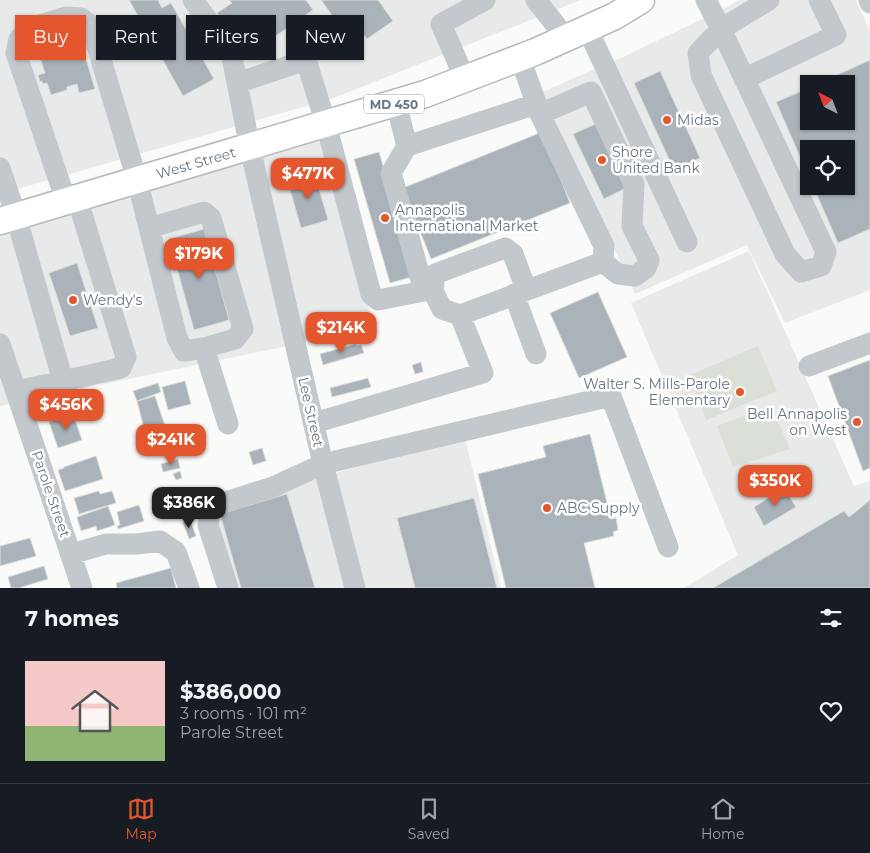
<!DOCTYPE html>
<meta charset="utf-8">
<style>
body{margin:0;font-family:Montserrat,sans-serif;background:#20242c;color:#f1f3f6;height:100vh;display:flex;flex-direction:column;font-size:19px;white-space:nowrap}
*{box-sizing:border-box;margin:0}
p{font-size:16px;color:#9ea1a6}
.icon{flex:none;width:28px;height:28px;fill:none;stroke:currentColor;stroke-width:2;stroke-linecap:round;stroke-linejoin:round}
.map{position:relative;height:588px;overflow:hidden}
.panel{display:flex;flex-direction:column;background:#171b24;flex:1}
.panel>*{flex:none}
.hud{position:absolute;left:15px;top:15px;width:500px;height:45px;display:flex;gap:10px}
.needle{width:32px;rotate:318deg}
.fabs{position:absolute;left:800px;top:75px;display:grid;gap:10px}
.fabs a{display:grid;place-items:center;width:55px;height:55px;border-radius:0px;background:#171b24;box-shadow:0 1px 4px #0004;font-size:25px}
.price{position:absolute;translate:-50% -42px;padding:0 11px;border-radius:10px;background:#e4572e;color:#fff;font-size:16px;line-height:32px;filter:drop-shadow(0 1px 2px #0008)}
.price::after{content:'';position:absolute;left:50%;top:30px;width:15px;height:11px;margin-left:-8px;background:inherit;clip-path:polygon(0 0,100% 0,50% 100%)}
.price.current{background:#222;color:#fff}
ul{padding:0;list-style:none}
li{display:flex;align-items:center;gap:15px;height:125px;padding:0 25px}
li span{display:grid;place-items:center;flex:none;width:140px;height:100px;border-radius:0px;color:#555}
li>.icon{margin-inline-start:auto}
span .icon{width:60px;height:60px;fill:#fffc;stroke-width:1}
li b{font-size:21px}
h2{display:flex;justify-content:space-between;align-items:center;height:60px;padding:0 25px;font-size:21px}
.pill{padding:0 18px;border-radius:0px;background:#171b24;box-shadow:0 1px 4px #0004;font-size:18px;line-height:45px}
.pill.current{background:#e4572e;color:#fff}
.tabs{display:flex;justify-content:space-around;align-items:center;height:70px;border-top:1px solid #363941;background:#171b24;font-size:14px;color:#9ea1a6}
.tabs a{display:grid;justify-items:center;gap:2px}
.tabs .current{color:#e4572e}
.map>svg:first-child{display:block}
.built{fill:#e8e9e9;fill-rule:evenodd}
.park{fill:#dadfd7}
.building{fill:#aab3b9;stroke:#dcdcda}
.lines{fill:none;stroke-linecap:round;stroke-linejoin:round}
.major-casing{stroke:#b5babe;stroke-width:29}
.minor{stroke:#c3c8cc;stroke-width:21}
.major{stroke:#fff;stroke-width:26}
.poi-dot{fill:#e4572e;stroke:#fff;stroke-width:2}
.labels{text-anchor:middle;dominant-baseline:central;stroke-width:5;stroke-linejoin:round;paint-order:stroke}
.shield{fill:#fff;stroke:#939fa8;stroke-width:1}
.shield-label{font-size:12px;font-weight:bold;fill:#657683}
.poi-label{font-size:14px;fill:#657683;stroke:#fff;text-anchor:start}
.street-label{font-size:14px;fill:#657683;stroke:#fff}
</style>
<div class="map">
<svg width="870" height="588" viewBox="0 0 870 588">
<rect width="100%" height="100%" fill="#fafaf8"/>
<!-- built -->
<path class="built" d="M0,0h581l-250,99 -331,95z
M739,0h117l14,31v259l-85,33 -38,-78 -112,49 -93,-202 81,-35 104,-50zM809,84h37v37h-37zM809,149h37v37h-37z
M323,135l51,193 -374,78v-171z
M749,251l105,235 16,-5v107h-186l54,-33 -107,-252z
M465,438l36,150h-283l-19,-78z"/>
<!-- park -->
<path class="park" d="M758,346l19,45 -71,29 -16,-45z
M771,406l19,43 -57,18 -16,-41z"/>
<!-- building -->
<path class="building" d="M129,0h29l4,8 9,-5 43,76 -31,17z
M229,0h77l7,10 -66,46 -30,-43 15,-10z
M321,0h57l15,21 -26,18 -3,-4 -12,8z
M80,39l15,50 -16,4 -2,-9 -10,3v3l-16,5 -4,-12 -4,1 -1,-3 -2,1 -2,-7 7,-2 -7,-21z
M870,60v169l-32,14 -25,-57h33v-37h-37v28l-33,-75 33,-14v33h37v-37h-29z
M660,71l40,87 -26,12 -40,-87z
M600,122l30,64 -26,13 -31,-65z
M542,132l28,71 -139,56 -28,-71z
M379,152l36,124 -25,7 -36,-124z
M314,171l14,49 -27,8 -14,-49z
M204,229l25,91 -35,10 -25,-91z
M77,263l21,65 -28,8 -21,-63z
M598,292l29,65 -48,21 -29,-65z
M356,344v2l5,-1 3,8 -41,12 -3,-11z
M870,360v108l-7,3 -35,-95z
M421,362l2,10 -8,2 -3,-9z
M368,378l3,9 -39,10 -2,-9z
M185,381l6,23 -23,6 -6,-23z
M158,383l3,9 -24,9 -4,-10z
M155,396l10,30 -20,6 -8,-31z
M73,414l9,26 -24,8 -9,-26z
M590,434l21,85 5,-1 2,12 -5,2 1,4 -30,7 11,45h-89l-28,-114 68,-17 -3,-11z
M262,448l4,13 -13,4 -4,-13z
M96,456l7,23 -38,12 -7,-21 6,-2v-1z
M178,459l2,9 -17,4 -2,-8z
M180,471l2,7 -6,2 -3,-6z
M784,488l12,19 -32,19 -10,-19z
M99,491l1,3 12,-3 4,12 -37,11 -5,-16z
M287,494l28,94h-74l-21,-74z
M474,498l23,90h-82l-18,-70z
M870,500v88h-157l131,-77 5,6z
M139,505l5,16 -26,8 -1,-3 3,-1 -3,-13z
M108,506l7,19 -18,6 -1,-5 -15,5 -4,-14z
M190,520l6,16 -7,3 -6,-17z
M30,538l6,18 -36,10v-20z
M44,566l4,13 -29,9h-8l-3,-11z
M171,568l5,20h-59l-1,-5z"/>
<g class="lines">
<!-- major casing -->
<g class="major-casing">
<path id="major" d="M0,221l425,-127 110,-42 80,-36 26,-16"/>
</g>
<!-- minor -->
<path class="minor" d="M193,0l38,52 19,96 73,316 32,124
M536,0l30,38
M706,0l15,29 105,223 -5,14 -20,6 -16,-18 -84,-179 -3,-22 23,-24 48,-29
M869,0l1,3
M587,28l100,214
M465,79l-24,-55 44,-24
M744,79l92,-44 -17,-35
M237,83l69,-23 20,64 45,170 7,6 46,-9h9l9,18 18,6 143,-53 1,-16 -64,-132 -20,-56
M396,103l11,43
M540,114l51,-22 43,92 -2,42 17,34 -3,8 -11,8 -17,-2 -15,-12
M0,168l16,48 47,165 58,-13 5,-11 -49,-159
M66,201l-50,-148 3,-14 11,-11 36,-11 15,1 10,8 46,154 40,158 7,13 20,-3 31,-9 8,-10 -32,-111 -7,-6 -55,16
M424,291l-33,-118 16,-27 129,-42
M433,291l2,-17 70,-26 8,6 13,35
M514,294l22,60
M0,344l82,244
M204,348l24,76
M809,366l61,-23
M16,391l47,-10
M314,423l169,-50 -23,-58
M71,554l35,-10h31l23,-3 16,11 13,36
M228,588l-20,-63 2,-12 9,-9 54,-17 50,-23 288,-68 57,151"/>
<!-- major -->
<use href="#major" class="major"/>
</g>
<!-- markers -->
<g class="poi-dot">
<circle cx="667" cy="120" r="5"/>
<circle cx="602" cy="160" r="5"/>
<circle cx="385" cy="218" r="5"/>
<circle cx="73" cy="300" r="5"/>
<circle cx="740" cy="392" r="5"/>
<circle cx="857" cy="422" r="5"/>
<circle cx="547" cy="508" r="5"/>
</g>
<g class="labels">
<!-- shield labels -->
<rect class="shield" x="364" y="94.5" width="60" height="19" rx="4"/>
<g class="shield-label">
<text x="394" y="104">MD 450</text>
</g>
<!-- poi labels -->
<g class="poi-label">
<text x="677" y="120">Midas</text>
<text x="612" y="152">Shore<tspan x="612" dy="16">United Bank</tspan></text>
<text x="395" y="210">Annapolis<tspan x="395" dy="16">International Market</tspan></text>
<text x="83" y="300">Wendy's</text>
<text x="730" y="384" text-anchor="end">Walter S. Mills-Parole<tspan x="730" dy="16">Elementary</tspan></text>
<text x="847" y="414" text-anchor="end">Bell Annapolis<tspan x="847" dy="16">on West</tspan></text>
<text x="557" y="508">ABC Supply</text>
</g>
<!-- street labels -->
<g class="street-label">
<text transform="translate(196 163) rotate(-16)">West Street</text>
<text transform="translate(311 412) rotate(77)">Lee Street</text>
<text transform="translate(51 494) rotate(71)">Parole Street</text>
</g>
</g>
</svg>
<div class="fabs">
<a><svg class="needle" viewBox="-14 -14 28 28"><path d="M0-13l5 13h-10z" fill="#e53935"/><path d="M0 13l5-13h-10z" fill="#9ea1a6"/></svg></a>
<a><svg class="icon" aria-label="locate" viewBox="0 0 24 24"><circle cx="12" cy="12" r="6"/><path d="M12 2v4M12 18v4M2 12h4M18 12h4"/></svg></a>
</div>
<b class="price" style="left:308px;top:200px">$477K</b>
<b class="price" style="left:199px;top:280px">$179K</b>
<b class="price" style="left:341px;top:354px">$214K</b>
<b class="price" style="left:66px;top:431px">$456K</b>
<b class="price" style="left:171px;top:466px">$241K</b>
<b class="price" style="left:775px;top:507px">$350K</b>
<b class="price current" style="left:189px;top:529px">$386K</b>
<div class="hud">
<a class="pill current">Buy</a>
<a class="pill">Rent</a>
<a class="pill">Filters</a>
<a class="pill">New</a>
</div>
</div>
<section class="panel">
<h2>7 homes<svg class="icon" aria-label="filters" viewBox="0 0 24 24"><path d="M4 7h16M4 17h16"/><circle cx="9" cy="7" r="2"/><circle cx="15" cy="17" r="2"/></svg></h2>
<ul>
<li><span style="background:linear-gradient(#f6c9c9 65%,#8fb573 0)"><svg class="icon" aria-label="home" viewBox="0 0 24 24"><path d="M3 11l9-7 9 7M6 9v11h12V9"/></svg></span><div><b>$386,000</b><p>3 rooms · 101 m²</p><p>Parole Street</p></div><svg class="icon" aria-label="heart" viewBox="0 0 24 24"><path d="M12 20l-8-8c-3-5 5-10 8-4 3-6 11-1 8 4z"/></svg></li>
</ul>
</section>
<nav class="tabs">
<a class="current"><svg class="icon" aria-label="map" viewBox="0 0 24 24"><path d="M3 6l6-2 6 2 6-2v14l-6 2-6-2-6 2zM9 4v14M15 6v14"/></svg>Map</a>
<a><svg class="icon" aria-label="saved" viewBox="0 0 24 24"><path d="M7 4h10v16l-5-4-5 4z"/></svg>Saved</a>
<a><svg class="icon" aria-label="home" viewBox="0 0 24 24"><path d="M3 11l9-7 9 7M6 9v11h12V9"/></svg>Home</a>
</nav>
